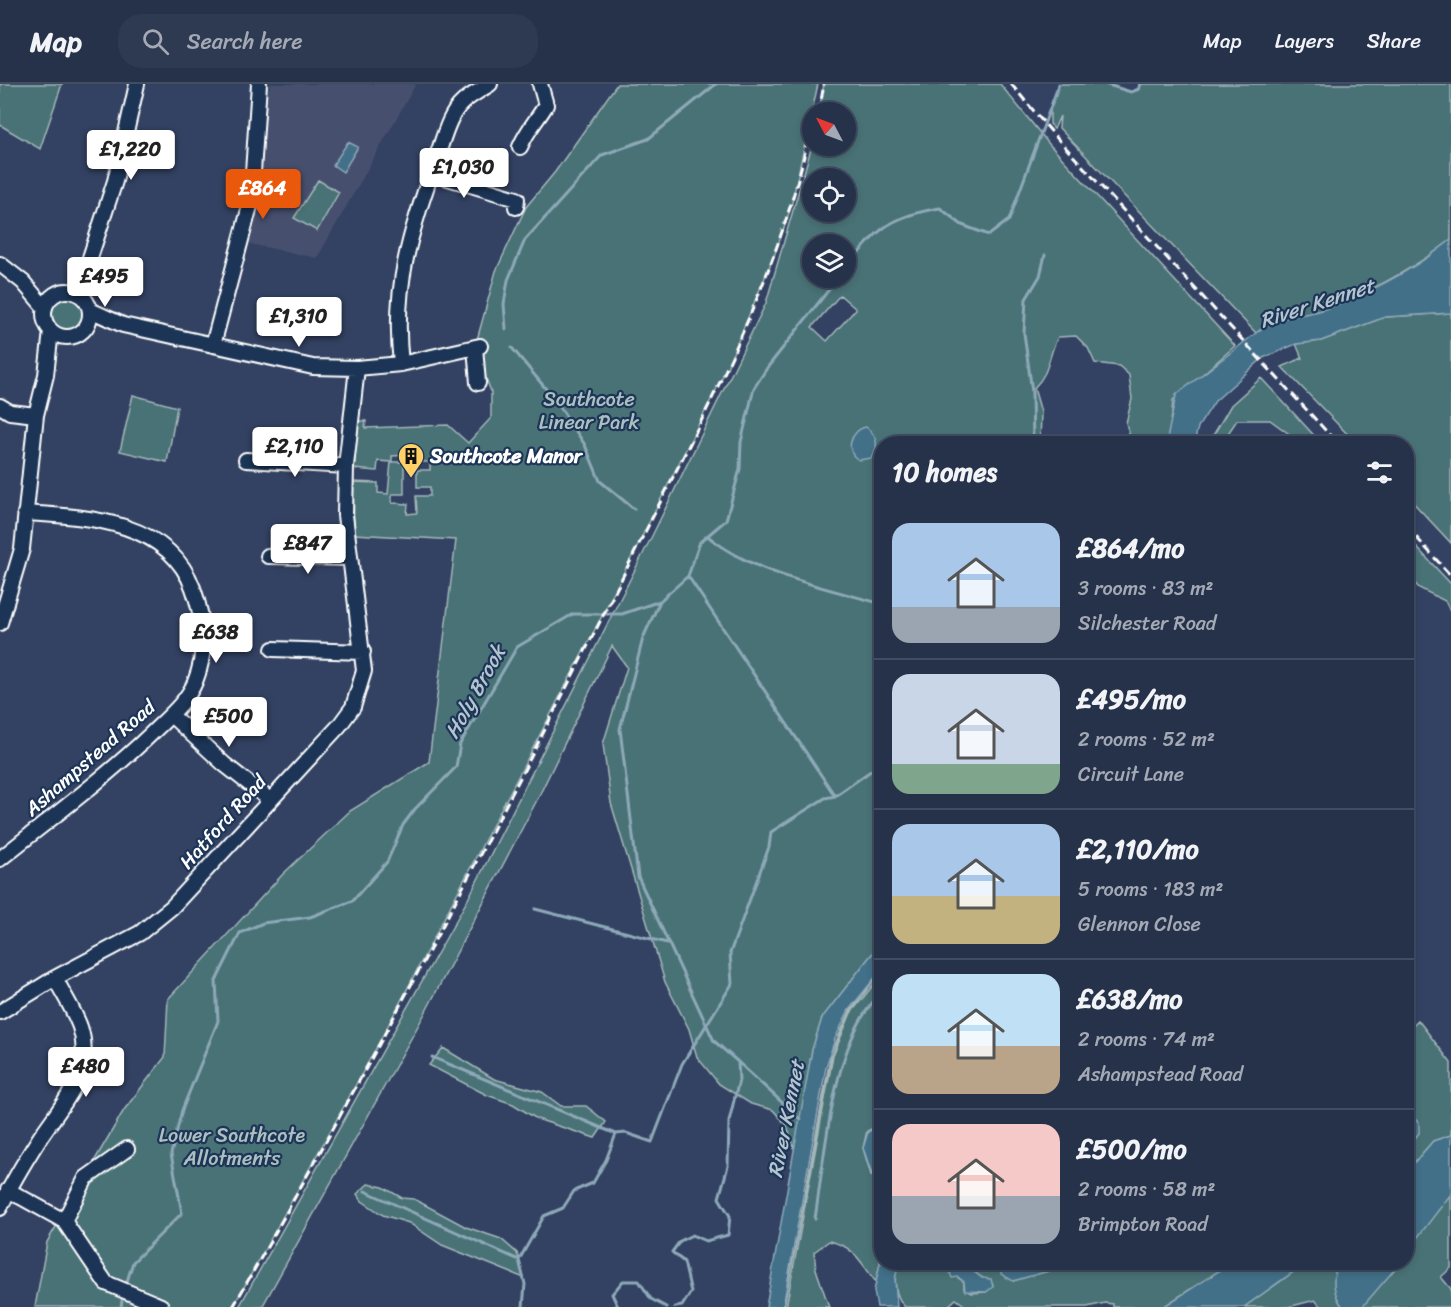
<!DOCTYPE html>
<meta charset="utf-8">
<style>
body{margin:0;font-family:Sriracha,sans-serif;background:#2e3a51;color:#f1f3f6;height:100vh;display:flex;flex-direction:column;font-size:22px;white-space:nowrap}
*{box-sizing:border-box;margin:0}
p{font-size:20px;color:#a4aab5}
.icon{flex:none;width:33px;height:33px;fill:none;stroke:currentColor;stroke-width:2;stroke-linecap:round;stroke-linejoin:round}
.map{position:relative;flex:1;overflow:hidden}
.sheet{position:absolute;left:874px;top:352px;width:540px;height:834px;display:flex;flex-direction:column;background:#26324a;border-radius:24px;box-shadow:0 3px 9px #0003,0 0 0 2px #424d62}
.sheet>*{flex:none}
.needle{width:39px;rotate:311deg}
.controls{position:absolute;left:802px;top:18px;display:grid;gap:12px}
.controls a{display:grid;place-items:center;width:54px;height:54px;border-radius:50%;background:#26324a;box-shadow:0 3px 9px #0003,0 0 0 2px #424d62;font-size:30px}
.price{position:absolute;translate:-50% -51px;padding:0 14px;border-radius:6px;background:#fff;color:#222;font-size:20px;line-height:39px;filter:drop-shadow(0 2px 3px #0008)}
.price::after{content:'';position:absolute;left:50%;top:36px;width:18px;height:14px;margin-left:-9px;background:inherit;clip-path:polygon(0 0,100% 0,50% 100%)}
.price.selected{background:#ea580c;color:#fff}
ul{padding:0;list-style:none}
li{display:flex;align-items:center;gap:18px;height:150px;padding:0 18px}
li+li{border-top:2px solid #424d62}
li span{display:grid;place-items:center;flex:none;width:168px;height:120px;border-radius:18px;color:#555}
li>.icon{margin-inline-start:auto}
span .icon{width:72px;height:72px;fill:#fffc;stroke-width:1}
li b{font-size:26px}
h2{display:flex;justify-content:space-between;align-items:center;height:72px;padding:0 18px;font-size:26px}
header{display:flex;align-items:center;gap:36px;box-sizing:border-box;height:84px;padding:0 30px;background:#26324a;border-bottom:2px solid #424d62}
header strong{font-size:28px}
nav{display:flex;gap:33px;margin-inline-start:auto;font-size:21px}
.search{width:420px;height:54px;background:#2e3a51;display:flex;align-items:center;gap:15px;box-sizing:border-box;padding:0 21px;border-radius:24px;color:#a4aab5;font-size:22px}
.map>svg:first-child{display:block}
.built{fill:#464f6e}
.green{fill:#487276;stroke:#a4b8ba;stroke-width:1.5;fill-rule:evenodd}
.water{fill:#436f89;stroke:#8ea9b8;stroke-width:1.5}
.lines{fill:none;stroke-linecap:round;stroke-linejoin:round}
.stream{stroke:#8ea9b8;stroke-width:3}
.minor-casing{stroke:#fff;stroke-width:18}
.minor{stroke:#1d3557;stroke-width:14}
.rail{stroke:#fff;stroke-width:3;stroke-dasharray:9 4.5;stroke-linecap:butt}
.labels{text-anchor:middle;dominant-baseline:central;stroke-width:4.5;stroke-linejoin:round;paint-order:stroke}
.park-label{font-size:20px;fill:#adc0c1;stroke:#1d3557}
.poi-label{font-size:20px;font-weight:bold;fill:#fff;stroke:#1d3557;text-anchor:start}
.street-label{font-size:20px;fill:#fff;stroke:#1d3557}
.water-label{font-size:21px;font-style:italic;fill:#b4c5d0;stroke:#1d3557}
</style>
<header>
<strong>Map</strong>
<div class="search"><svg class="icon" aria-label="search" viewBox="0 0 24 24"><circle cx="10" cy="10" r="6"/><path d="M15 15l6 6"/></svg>Search here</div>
<nav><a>Map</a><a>Layers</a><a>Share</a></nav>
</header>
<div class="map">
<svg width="1451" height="1223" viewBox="0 0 1451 1223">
<rect width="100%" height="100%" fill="#334263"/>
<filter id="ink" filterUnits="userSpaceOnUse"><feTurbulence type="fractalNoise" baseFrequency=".0167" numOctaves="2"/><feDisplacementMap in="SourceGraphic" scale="12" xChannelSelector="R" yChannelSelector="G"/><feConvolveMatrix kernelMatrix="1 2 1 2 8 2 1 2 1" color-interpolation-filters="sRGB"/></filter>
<g filter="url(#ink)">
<!-- built -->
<path class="built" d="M270,0h146l-99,174 -67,-14 9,-48 3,-75z"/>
<!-- green -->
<path class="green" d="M0,0h62l-22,65 -40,-24z
M617,0h201l-27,123 -15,44 -50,119 -123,244 -223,427 -147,266h-198l12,-65 77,-132 41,-53 3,-58 115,-125 67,-63 79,-49 27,-222 -102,-6 -1,-52 25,1v10l10,1 3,-32 -13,-1 -1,10 -23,-2 4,-48h8l-1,7 83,-3 20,18 23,-25v-26l-16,-45 21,-76 30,-64 29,-35zM409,363h9v15h12v8h-13v17h13v9h-14l1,17 -10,1 1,-10 -16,-1v-9h12v-32h-12v-6l17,-1z
M824,0h176l49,60 186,202 -62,54 -2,26 -5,18h-30l-5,-4 -5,-17 6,-24 -3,-24 -10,-9 -24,-3 -7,-15 -12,-12 -18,1c-11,21 -7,34 -24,51l7,24 -1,32h-158v324l-6,3 3,6 3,-1v165l-60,77 -10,32 -17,101 -8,-25 -14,-16 -22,-6 -32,-20 -22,-27 -8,-28 -24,-47 -54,-179 -8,-59 24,-77 -15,-21 -75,154 -113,215 -162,292h-23l229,-408 183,-361 115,-235 47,-161v4h33v-34h-27zM813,94h33v34h-33zM813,160h33v34h-33zM840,211l16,14 -29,32 -15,-14z
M1059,0h46l26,8 7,-3 1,-5h312v156c-38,29 -81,52 -126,69 -29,10 -43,4 -69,24l-197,-205 1,-12 -6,13 -4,-5v-16z
M318,96l21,12 -22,39 -23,-13z
M48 229a18 18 0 1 1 36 0a18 18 0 1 1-36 0Z
M1451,229v230l-44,-47v-52h-50l-75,-77 20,-9 -6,-14 25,-3 64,-24z
M1261,294l61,66h-19l-33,-24h-33l-16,24h-13l23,-39z
M133,311l44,12 -10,55 -47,-11z
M1407,453l44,47v29l-6,-12 -26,-13 -12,-13z
M882,886l-32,42 -18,44 -48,251 47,-254 19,-42z
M882,890v150l-15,7 -4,17 8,27 8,5 3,-5v78l-6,29c-16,-20 -20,-35 -47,-41l-15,11 2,17 13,38h-43l47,-251 18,-43z
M1418,936l33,43v72l-18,6 -26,30v-24l12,-14 -5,-16 -7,-2v-84z
M443,964l51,31 48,13 19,14h25l20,16 -11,16 -58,-19 -24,-15 -26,-9 -58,-30z
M368,1100l15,3 19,11 12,1 52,28 35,12 16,14 7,25 -82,-33 -33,-22 -26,-8 -21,-14 -5,-7z
M1451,1110v74l-10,9 10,12v18h-91l40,-44h7c0,-26 28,-50 44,-69z
M899,1179h62l-10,10 13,9v7l7,4 15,-1 7,-7 -20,-14 -1,-8h38l-8,5 11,13 39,-11 10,-7h169l-68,44h-50v-3l-8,-1 -18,4h-120l-11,-8 -9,8h-42c-11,-11 -12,-30 -6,-44z
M1306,1179h30c-2,17 -4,30 7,44h-22l-6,-7 -27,7h-44z"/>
<!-- water -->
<path class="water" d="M348,58l10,5 -15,25 -10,-7z
M1451,156v73l-66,4 -64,24 -25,3 -33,14 -48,43 -17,26 -4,17h-28l10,-49 89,-69c17,-11 38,-10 57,-16 46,-16 91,-40 129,-70z
M866,343c11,8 14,20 5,31l-12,2c-15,-7 -9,-30 7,-33z
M882,857v28l-33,41 -14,29 -9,28 -43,240h-17l46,-257 10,-32z
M1407,1031l12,7v11l-12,14z
M882,1040v13l-7,14 6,17 -2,11 -7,-5 -9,-26 5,-16z
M1451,1051v59l-44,57v-80l26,-30z
M882,1170v9h17l-4,16 2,28h-20l-3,-16z
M961,1179h11l1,8 9,7 9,1 2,8 -7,5 -21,-1 -1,-9 -6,-5 -6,1 -2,-5z
M1010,1179h52l-10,7 -39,11 -12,-7 1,-6z
M1231,1179h75l-62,44h-81z
M1336,1179h64l-37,43 -20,1c-11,-14 -10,-27 -7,-44z"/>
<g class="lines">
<!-- stream -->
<path class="stream" d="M1105,0l26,8 8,-3 2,-5
M846,184c33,-39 41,-51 94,-60l22,17 27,10 20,-15 50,-136
M506,245l-2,-25 4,-24 17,-40 77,-85 46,-16 68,-55
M512,264l44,53 29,44 15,36 34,28
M1033,360l-1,-52 -8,-59 2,-34 14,-23 5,-21
M709,453c44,37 118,51 173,67
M688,492l147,220
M660,517l-17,37 -23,91 18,148 76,164 24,21 1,18 -10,41 -1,45 -9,32 11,18 -2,19 -22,6 -14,-6 -12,6 -8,11 12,10 7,30 -9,14 -7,1
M535,825l132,34
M432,973l184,77
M738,978l62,57
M365,1107l154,69
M815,1135c10,-65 17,-180 67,-227
M125,1204l8,-26 49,-49 -11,-59 11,-44 36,-89 -2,-40 24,-48 23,-10 47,-6 42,-16 35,-39 16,-37 12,-16 41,-42 4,-23 57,-97 56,-33h49l38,-13 28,-25 12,-34 26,-22 14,-51 1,-27 13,-54 13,-20 71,-90
M121,1223l2,-13
M523,1223l2,-23 -6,-24 25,-44 19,-8 11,-17 19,-8 13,-23 10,-26 10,-1 26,9 30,-78 50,-80 -2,-31 39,-106 2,-15 54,-34 10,-2 47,-33
M618,1223l-6,-13 11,-13h16l12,18 15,8"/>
<!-- minor casing -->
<g class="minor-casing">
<path id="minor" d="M520,63c7,-17 17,-27 26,-42l-6,-21
M431,89l86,26 -1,8
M0,180l23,18 22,26
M44 230a23 23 0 1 1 46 0a23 23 0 1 1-46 0Z
M83,213l4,-30 28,-86 22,-97
M90,226l33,15 190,42 44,1 44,-4 79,-18
M213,261l38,-143 8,-118
M475,263l3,36
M401,280c-9,-79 10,-132 35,-205 7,-18 12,-44 27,-57 8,-7 18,-12 27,-18
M0,322l10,6 26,3
M246,376l100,6
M268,472l80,2
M0,539l22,-74 14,-134 10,-40 5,-44
M273,565l90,3
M171,631l53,49 46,36
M0,775c51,-41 104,-80 151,-125 15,-15 36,-32 44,-52 13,-32 9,-63 -2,-94 -25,-68 -106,-71 -168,-75
M0,928l55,-34 85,-45 32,-26 167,-181 14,-19 11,-36 -19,-156 1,-49 11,-98
M8,1106l56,31 42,62 55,23
M0,1124c11,-24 25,-47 39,-69 22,-34 56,-66 41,-112 -6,-17 -17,-33 -25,-49
M64,1137l22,-43 41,-29"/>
</g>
<!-- minor -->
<use href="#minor" class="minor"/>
<!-- rail -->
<path class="rail" d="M1011,0l44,52 283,308
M819,28l5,-28
M1407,443l44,49
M233,1223c136,-238 264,-481 387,-725 75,-152 162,-300 193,-468"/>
</g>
</g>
<!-- icons -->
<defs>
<g id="building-pin" transform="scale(1.35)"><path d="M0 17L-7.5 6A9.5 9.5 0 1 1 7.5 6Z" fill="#ffd166" stroke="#1d3557"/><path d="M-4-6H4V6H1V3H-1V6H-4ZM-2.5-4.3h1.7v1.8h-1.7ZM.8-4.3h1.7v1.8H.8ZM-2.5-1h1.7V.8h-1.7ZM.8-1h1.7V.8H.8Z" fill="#111"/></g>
</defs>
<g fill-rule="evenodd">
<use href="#building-pin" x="411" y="372"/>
</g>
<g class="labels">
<!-- park labels -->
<g class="park-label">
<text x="589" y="315">Southcote<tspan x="589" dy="23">Linear Park</tspan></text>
<text x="232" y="1051">Lower Southcote<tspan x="232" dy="23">Allotments</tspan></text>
</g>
<!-- poi labels -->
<g class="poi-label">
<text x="430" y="372">Southcote Manor</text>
</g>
<!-- street labels -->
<g class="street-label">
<text transform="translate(90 674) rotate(-41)">Ashampstead Road</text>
<text transform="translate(223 738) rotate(-48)">Hatford Road</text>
</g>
<!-- water labels -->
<g class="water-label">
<text transform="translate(1317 219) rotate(-18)">River Kennet</text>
<text transform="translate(475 608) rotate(-61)">Holy Brook</text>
<text transform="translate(786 1035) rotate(-79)">River Kennet</text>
</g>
</g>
</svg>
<div class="controls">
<a><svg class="needle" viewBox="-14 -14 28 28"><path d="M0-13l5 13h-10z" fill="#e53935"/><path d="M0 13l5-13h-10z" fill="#a4aab5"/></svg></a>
<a><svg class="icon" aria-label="locate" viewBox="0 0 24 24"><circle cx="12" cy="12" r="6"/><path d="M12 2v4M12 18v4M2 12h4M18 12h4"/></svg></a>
<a><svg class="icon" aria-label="layers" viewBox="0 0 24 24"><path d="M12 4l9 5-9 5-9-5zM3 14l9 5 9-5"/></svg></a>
</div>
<b class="price" style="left:131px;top:97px">£1,220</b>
<b class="price" style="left:464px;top:115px">£1,030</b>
<b class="price selected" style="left:263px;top:136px">£864</b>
<b class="price" style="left:105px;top:224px">£495</b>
<b class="price" style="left:299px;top:264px">£1,310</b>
<b class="price" style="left:295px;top:394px">£2,110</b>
<b class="price" style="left:308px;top:491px">£847</b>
<b class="price" style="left:216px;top:580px">£638</b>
<b class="price" style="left:229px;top:664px">£500</b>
<b class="price" style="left:86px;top:1014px">£480</b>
<section class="sheet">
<h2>10 homes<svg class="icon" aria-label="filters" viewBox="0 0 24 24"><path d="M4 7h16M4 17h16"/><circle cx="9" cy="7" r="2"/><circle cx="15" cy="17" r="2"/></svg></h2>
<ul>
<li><span style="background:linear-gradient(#a9c7e8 70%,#9aa5b1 0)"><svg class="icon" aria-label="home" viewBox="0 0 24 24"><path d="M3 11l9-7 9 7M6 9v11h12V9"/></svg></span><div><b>£864/mo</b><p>3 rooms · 83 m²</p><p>Silchester Road</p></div></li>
<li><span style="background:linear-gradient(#c9d6e8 75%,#7fa58c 0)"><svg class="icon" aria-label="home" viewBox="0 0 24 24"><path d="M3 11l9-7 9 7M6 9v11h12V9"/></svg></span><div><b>£495/mo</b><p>2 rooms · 52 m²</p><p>Circuit Lane</p></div></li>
<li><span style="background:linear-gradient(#a9c7e8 60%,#c2b280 0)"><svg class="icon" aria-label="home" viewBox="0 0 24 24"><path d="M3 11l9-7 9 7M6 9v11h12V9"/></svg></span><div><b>£2,110/mo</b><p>5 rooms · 183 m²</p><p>Glennon Close</p></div></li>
<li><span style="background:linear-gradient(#bfe0f5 60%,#b9a48a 0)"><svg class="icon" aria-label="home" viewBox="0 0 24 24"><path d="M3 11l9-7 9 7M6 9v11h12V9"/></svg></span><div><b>£638/mo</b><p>2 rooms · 74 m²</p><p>Ashampstead Road</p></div></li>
<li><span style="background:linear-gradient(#f6c9c9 60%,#9aa5b1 0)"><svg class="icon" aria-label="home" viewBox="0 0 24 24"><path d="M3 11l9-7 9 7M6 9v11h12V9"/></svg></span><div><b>£500/mo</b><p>2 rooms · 58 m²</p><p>Brimpton Road</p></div></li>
</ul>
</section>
</div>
